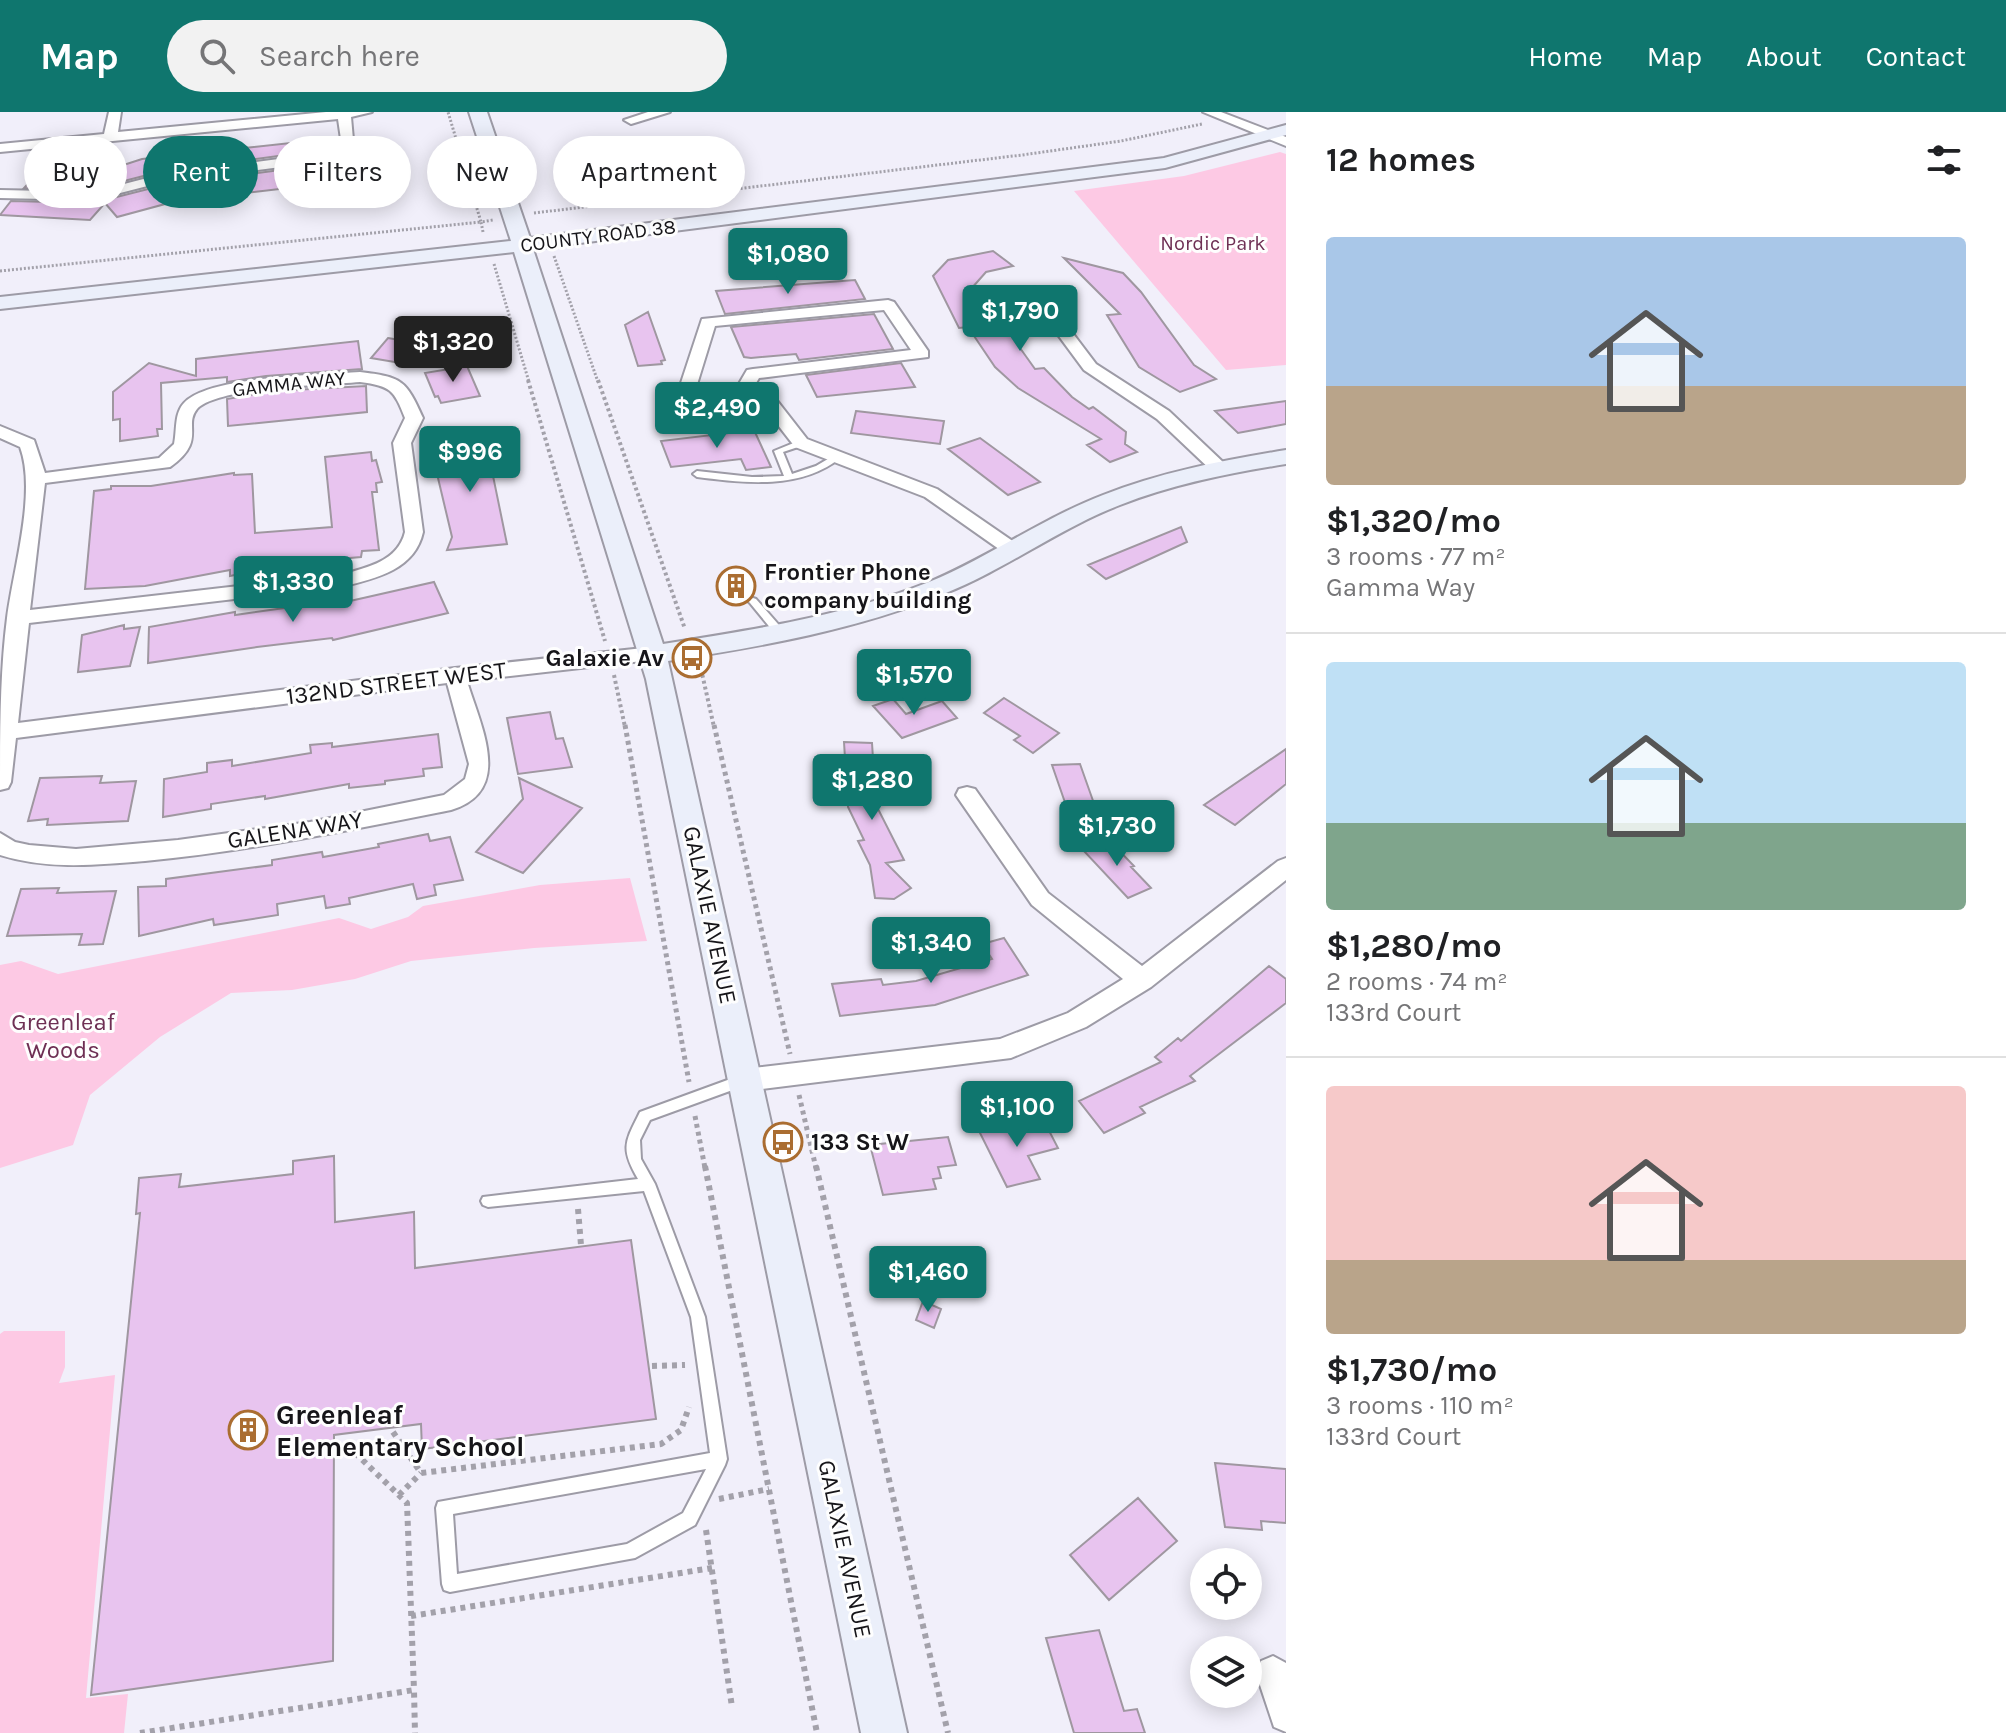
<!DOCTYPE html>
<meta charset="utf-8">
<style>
body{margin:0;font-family:Karla,sans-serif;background:#f2f2f2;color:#202124;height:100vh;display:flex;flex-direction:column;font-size:30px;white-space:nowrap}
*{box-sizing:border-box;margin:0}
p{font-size:26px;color:#757577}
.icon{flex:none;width:44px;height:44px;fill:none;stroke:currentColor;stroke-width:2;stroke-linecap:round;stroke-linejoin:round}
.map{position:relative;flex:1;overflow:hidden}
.side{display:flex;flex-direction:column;background:#fff;width:720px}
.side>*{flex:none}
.top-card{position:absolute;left:24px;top:24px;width:760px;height:72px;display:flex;gap:16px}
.tools{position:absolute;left:1190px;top:1436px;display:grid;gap:16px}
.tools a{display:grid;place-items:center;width:72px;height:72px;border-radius:50%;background:#fff;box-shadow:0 4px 20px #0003;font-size:40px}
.price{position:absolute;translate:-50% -68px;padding:0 18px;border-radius:8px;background:#0f766e;color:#fff;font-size:26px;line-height:52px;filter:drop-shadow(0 2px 4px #0008)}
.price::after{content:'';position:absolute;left:50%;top:48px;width:24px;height:18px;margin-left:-12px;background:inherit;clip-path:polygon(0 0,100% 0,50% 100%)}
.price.on{background:#222;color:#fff}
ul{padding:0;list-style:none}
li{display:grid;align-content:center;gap:16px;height:424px;padding:0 40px}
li+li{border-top:2px solid #e0e0e0}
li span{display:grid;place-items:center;height:248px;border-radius:8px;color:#555}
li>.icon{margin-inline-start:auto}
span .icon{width:144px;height:144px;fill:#fffc;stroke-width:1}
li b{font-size:34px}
h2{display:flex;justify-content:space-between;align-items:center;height:96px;padding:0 40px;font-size:34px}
.tag{padding:0 28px;border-radius:36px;background:#fff;box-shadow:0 4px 20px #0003;font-size:28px;line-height:72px}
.tag.on{background:#0f766e;color:#fff}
header{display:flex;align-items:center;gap:48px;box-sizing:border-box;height:112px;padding:0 40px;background:#0f766e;color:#fff}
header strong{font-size:38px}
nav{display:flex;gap:44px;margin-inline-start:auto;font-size:28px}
.search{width:560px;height:72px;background:#f2f2f2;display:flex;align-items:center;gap:20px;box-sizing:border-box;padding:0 28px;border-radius:44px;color:#757577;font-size:30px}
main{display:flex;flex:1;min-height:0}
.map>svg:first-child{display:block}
.green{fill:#fdc9e4}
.building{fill:#e8c4ef;stroke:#9f97a0;stroke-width:2}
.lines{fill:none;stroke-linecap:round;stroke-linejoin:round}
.lane-casing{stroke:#9d9ba6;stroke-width:4}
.street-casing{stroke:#9d9ba6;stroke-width:4}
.secondary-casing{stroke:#9d9ba6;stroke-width:4}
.path-far3{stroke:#a3a1aa;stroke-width:3;stroke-dasharray:2 2;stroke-linecap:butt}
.path-far2{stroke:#a3a1aa;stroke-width:4;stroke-dasharray:3 3;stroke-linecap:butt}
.path-far1{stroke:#a3a1aa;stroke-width:5;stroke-dasharray:4 4;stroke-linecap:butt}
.path{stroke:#a3a1aa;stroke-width:6;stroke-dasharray:5 5;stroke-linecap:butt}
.lane{fill:#fff;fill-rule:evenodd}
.street{fill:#fff;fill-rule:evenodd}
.secondary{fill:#ebeffa;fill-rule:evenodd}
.labels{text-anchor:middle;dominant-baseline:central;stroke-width:6;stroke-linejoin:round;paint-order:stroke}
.far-street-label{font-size:20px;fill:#161519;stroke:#fefefe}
.far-park-label{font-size:20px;fill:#6e2f54;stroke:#fefefe}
.poi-label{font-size:24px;font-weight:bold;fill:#161519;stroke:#fefefe;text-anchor:start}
.street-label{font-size:24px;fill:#161519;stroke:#fefefe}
.park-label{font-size:24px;fill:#6e2f54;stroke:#fefefe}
.near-poi-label{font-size:28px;font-weight:bold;fill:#161519;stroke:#fefefe;text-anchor:start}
</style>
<header>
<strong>Map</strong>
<div class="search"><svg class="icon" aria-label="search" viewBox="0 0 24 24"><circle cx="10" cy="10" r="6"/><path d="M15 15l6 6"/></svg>Search here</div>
<nav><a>Home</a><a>Map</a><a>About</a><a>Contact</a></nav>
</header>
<main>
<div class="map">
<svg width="1286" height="1621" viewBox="0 0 1286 1621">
<rect width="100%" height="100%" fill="#f1effa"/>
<!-- green -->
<path class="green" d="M1280,40l6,2v211l-60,5 -152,-179 110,-15z
M630,766l17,63 -113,7 -123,13 -56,18 -63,11 -61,3 -71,44 -70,58 -17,50 -73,23v-203l21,-4 37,13 281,-56 32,11 37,-12 15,-11 117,-21z
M4,1219h61v36l-6,16 56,-8 -29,323 42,-4 -4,39h-124v-399z"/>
<!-- building -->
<path class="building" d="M327,27l1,9 -5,2 -164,22 -66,17 -69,-1 14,-15 67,-2 37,-12z
M325,52l5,6 3,25 -28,-9 -86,10 -2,-6 -100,27 -12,-14 -15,17 -90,-5 11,-14 82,2 67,-17z
M993,139l20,15 -27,6 -15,17 10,20 14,20h4l4,6 7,-1 25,35 9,-1 28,29 17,12 4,-2 33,25 -1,12 12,8 -27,10 -23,-17 14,-6 -83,-51 -23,-21 -27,-40 -9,1 -26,-52 15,-16z
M1064,146l59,15 18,19 53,73 22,14 -36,13 -41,-25 -32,-52 13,-1z
M855,168l10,19 -140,15 -9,-23z
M648,200l17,48 -4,1 1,3 -24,2 -13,-41z
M874,202l19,35 -94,11 -3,-6 -45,4 -7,-1 -13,-30z
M388,226l52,9 -16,20 -53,-9z
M358,229l4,28 -96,7 -39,6v-5l-66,6 1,46h-5l1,7 -38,5v-22l-7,1v-28l36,-29 47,13v-17z
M901,251l14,24 -98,10 -11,-22z
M467,254l13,30 -39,7 -3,-7 -3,1 -10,-24z
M366,274l1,26 -139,14 -1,-27 47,-8z
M1286,289v23l-48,9 -23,-22z
M856,299l88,10 -4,23 -89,-11z
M754,318l17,37 -25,3 -5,-11 -70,8 -10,-26z
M485,325l22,107 -60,6 5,-13 -14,-59 -2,-28 3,-9z
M980,326l60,44 -32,13 -60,-46z
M371,340l1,9 4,-1 6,22 -6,1 1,9h-5l7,58 -17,1 -1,6 -70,6 -61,13v-6l-85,16 -60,3 9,-98 17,-2v-3h40l83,-13v2l18,-1 3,59 77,-6 -7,-70z
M1181,415l6,15 -81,37 -18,-14z
M434,470l14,31 -115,27 -1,-2 -75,9 -109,16 1,-36 86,-15v3l93,-13v4z
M124,513v4l16,-2 -10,39 -52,6 4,-37z
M1004,586l55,35 -26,20 -19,-13 6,-4 -36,-23z
M893,587l13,15 36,-13 15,17 -55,20 -29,-32z
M550,600l6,27 7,-1 9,29 -54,7 -11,-56z
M438,622l4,33 -19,2 1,7 -39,5v3l-36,4v-4l-84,15v-3l-54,8v5l-48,8 1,-38 43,-7v-9l25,-3v6l79,-13 -1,-8 22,-2v4z
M844,630l28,1 4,62 28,55 -18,3 25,25 -17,11 -19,-1 -5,-33 -12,-24 6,-1 -16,-33z
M1286,637v35l-51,41 -31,-20z
M1080,652l17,48 -28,2 -17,-49z
M102,664l-2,7 36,-2 -8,40 -81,4 1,-6 -20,2 12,-43z
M519,666l63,30 -59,65 -47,-21 47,-53z
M428,722l2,7 20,-4 13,43 -29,5 2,10 -19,4 -4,-15 -64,14 1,6 -24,4 -2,-12 -47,8 1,11 -64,10 -1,-6 -74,17 -1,-49 28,-1v-7l106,-14v-5l50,-8 1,5 56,-10 -1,-3z
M1108,727l26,27 -3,1 20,21 -23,10 -46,-49z
M59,776l-2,5 59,-2 -13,53 -24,1 3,-11 -75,2 14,-47z
M1004,826l24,37 -93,30 -95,11 -8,-32 49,-5 2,6 33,-4 76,-22 -10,-15z
M1269,854l17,13v24l-96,73 5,5 -55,26 5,6 -41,20 -25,-32 82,-39 -6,-5 23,-19 3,3z
M1043,1007l15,29 -30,8 12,23 -33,8 -29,-58 33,-8 3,5z
M948,1025l8,28 -18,2 3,11 -8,1 3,10 -53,6 -13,-50z
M334,1044l1,66 79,-10 1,56 216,-28 25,179 -234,30 -1,-25 -87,11 -1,226 -242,34 49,-482 -4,1 3,-36 42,-4 -2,13 114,-13v-13z
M923,1189l18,8 -7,19 -18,-8z
M1215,1351l71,6v54l-25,-2 1,9 -37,-3z
M1138,1386l39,43 -68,59 -39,-45z
M1099,1518l25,81 13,-2 8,24h-71l-28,-95z"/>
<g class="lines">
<!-- lane casing -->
<g class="lane-casing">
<path id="lane" d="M347,35l22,6 3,6c-12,13 -26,13 -42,8l-5,-11h4l6,9c12,2 21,2 30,-6l-1,-4 -17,-6z
M801,328l4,3 -1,2 -21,7 9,22 24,-8 17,-10 3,-1 4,3c-40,32 -95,25 -143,19l-4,-3 4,-3 55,6 32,-1 -10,-25z
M753,486l3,1 29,33v4h-8l-27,-33 -2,-2z
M744,962l5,2 2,4 -2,4 -99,36 -10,20 1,19 14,25 50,133 22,142 -2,6 -30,60 -60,33 -185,34 -6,-2 -2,-6 -6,-76 2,-6 272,-49 -19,-136 -47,-126 -156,16 -5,-2 -2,-4 2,-4 155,-18c-18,-31 -13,-37 2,-67zM706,1357l-23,44 -56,31 -170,30 -4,-60z"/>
</g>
<!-- street casing -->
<g class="street-casing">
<path id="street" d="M109,0h12l-3,20 208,-20h46l-21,5 3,34 -27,10 -168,22 -66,17 -93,-2v-8l93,2 66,-17 165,-22 18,-7 -4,-27 -338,33v-8l104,-10z
M648,0h22l-39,12 -7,-4z
M1203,0h18l65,25v9z
M1038,180l5,2 53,70 73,47 56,53 3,4 -3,4h-12l-56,-53 -73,-49 -54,-73z
M888,188l6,2 34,49v6l-169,21 -10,17 26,3 32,41 130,50 83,57 2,4 -2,4h-14l-81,-57 -130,-50 -31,-40 -79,-7 -8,-5 25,-76zM884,198l27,40 -158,19 -6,1 -14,24 -38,-3 20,-65z
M360,260c42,5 46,8 63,46l-12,25 12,89c-8,37 -46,46 -78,54l-316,37 -11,100 437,-55 198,-21 7,2 3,5 -3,5 -193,22c13,44 48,110 -16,129 -101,20 -203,41 -306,51 -50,4 -97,9 -145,-6v-22l15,9 14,3 47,4 102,-9 132,-18 134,-27 21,-16 4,-15 -22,-81 -431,55 -5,44 -3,6 -8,2c0,-57 0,-117 7,-172 6,-48 30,-126 13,-171l-20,-9v-12l34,14 11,33 114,-15 15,-14c3,-14 0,-30 10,-41 24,-27 138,-28 176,-31zM360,270c31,4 34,8 45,36l-12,25 12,89c-7,29 -37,35 -61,42l-314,36 15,-127 125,-16c37,-26 13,-41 27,-58 20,-22 130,-24 163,-27z
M967,675l8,2 73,104 94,73 136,-105 8,-3v22l-135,107 -65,40 -75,31 -266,33 -9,-3 -4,-8 4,-8 9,-3 255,-30 68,-26 55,-34 -91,-74 -76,-110 3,-6z
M1273,1544l13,7v69l-12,-5 -18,-54 5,-12z"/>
</g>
<!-- secondary casing -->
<g class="secondary-casing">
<path id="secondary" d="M469,0h18l43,126 634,-80 122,-33v10l-121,33 -632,81 130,395c90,-14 180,-28 266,-62 60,-25 114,-64 174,-87 58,-23 122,-35 183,-45v14c-56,9 -113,20 -166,41 -60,23 -114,64 -174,88 -89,37 -183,53 -278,68l239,1072h-46l-215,-1054 -132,-427 -514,57v-12l511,-56z"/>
</g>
<!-- path-far3 -->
<path class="path-far3" d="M534,101l488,-58 99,-14 81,-17
M483,120l-2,-10 12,-2
M554,144l44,126
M494,152l35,118
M0,159l481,-49 -33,-110"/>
<!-- path-far2 -->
<path class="path-far2" d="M528,268l77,261
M598,268l87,249
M701,557l13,58
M614,563l11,52"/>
<!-- path-far1 -->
<path class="path-far1" d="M625,613l64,357
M714,613l76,329
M799,983l17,73
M695,1004l10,52"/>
<!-- path -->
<path class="path" d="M705,1054l112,567
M816,1054l132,567
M578,1097l3,36
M652,1254l33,-1
M393,1320l28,41 240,-29 20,-14 8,-23
M348,1334l59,57 7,187
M399,1383l22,-22
M719,1387l50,-10
M706,1418l26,177
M411,1504l301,-48
M140,1621l274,-43 1,43"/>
<!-- lane -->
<use href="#lane" class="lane"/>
<!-- street -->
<use href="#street" class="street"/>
<!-- secondary -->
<use href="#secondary" class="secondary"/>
</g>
<!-- icons -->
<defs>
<g id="building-ring" transform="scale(2)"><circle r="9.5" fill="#fefefe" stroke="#aa6d31" stroke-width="1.5"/><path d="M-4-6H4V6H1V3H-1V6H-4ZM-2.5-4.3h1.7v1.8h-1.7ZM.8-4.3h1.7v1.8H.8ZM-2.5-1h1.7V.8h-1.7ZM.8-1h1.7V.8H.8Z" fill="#aa6d31"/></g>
<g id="bus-ring" transform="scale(2)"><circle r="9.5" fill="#fefefe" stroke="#aa6d31" stroke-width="1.5"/><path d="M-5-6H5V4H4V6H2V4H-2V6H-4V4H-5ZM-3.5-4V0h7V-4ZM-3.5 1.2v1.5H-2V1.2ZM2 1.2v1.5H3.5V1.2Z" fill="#aa6d31"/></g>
</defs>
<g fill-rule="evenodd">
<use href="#building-ring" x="736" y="474"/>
<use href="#bus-ring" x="692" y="546"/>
<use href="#bus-ring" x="783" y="1030"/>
<use href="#building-ring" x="248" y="1318"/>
</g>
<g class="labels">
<!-- far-street labels -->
<g class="far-street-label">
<text transform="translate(598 124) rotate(-7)">COUNTY ROAD 38</text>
<text transform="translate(289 272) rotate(-6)">GAMMA WAY</text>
</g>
<!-- far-park labels -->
<g class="far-park-label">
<text x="1213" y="131">Nordic Park</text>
</g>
<!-- poi labels -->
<g class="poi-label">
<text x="764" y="460">Frontier Phone<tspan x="764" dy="28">company building</tspan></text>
<text x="664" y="546" text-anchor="end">Galaxie Av</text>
<text x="811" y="1030">133 St W</text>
</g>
<!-- street labels -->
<g class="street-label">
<text transform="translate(396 571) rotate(-7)">132ND STREET WEST</text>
<text transform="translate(295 718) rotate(-9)">GALENA WAY</text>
<text transform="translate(710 803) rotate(78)">GALAXIE AVENUE</text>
<text transform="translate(845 1437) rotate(78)">GALAXIE AVENUE</text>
</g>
<!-- park labels -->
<g class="park-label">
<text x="63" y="910">Greenleaf<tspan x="63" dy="28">Woods</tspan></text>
</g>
<!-- near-poi labels -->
<g class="near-poi-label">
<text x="276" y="1302">Greenleaf<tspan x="276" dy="32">Elementary School</tspan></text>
</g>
</g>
</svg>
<div class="tools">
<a><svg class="icon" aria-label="locate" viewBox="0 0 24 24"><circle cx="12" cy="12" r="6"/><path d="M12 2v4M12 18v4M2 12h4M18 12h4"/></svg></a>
<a><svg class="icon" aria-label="layers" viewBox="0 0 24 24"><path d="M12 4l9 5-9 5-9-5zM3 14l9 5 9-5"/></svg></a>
</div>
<b class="price" style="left:788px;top:184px">$1,080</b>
<b class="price" style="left:1020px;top:241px">$1,790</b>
<b class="price on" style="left:453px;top:272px">$1,320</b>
<b class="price" style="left:717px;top:338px">$2,490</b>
<b class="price" style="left:470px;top:382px">$996</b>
<b class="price" style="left:293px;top:512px">$1,330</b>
<b class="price" style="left:914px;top:605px">$1,570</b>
<b class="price" style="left:872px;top:710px">$1,280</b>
<b class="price" style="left:1117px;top:756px">$1,730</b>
<b class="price" style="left:931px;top:873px">$1,340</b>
<b class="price" style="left:1017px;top:1037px">$1,100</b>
<b class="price" style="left:928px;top:1202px">$1,460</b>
<div class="top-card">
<a class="tag">Buy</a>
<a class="tag on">Rent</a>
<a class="tag">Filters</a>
<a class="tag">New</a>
<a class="tag">Apartment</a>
</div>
</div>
<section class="side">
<h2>12 homes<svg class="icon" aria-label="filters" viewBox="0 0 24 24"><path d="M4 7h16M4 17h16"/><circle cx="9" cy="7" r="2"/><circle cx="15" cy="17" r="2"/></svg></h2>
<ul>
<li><span style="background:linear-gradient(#a9c7e8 60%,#b9a48a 0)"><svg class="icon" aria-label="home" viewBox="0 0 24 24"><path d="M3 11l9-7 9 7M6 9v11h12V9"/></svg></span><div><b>$1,320/mo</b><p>3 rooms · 77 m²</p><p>Gamma Way</p></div></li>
<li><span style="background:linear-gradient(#bfe0f5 65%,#7fa58c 0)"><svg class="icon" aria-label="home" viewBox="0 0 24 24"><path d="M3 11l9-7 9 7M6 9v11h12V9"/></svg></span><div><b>$1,280/mo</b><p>2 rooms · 74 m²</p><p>133rd Court</p></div></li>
<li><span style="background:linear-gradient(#f6c9c9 70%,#b9a48a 0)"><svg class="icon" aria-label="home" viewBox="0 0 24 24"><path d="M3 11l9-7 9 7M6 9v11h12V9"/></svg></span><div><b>$1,730/mo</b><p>3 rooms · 110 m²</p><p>133rd Court</p></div></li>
</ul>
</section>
</main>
